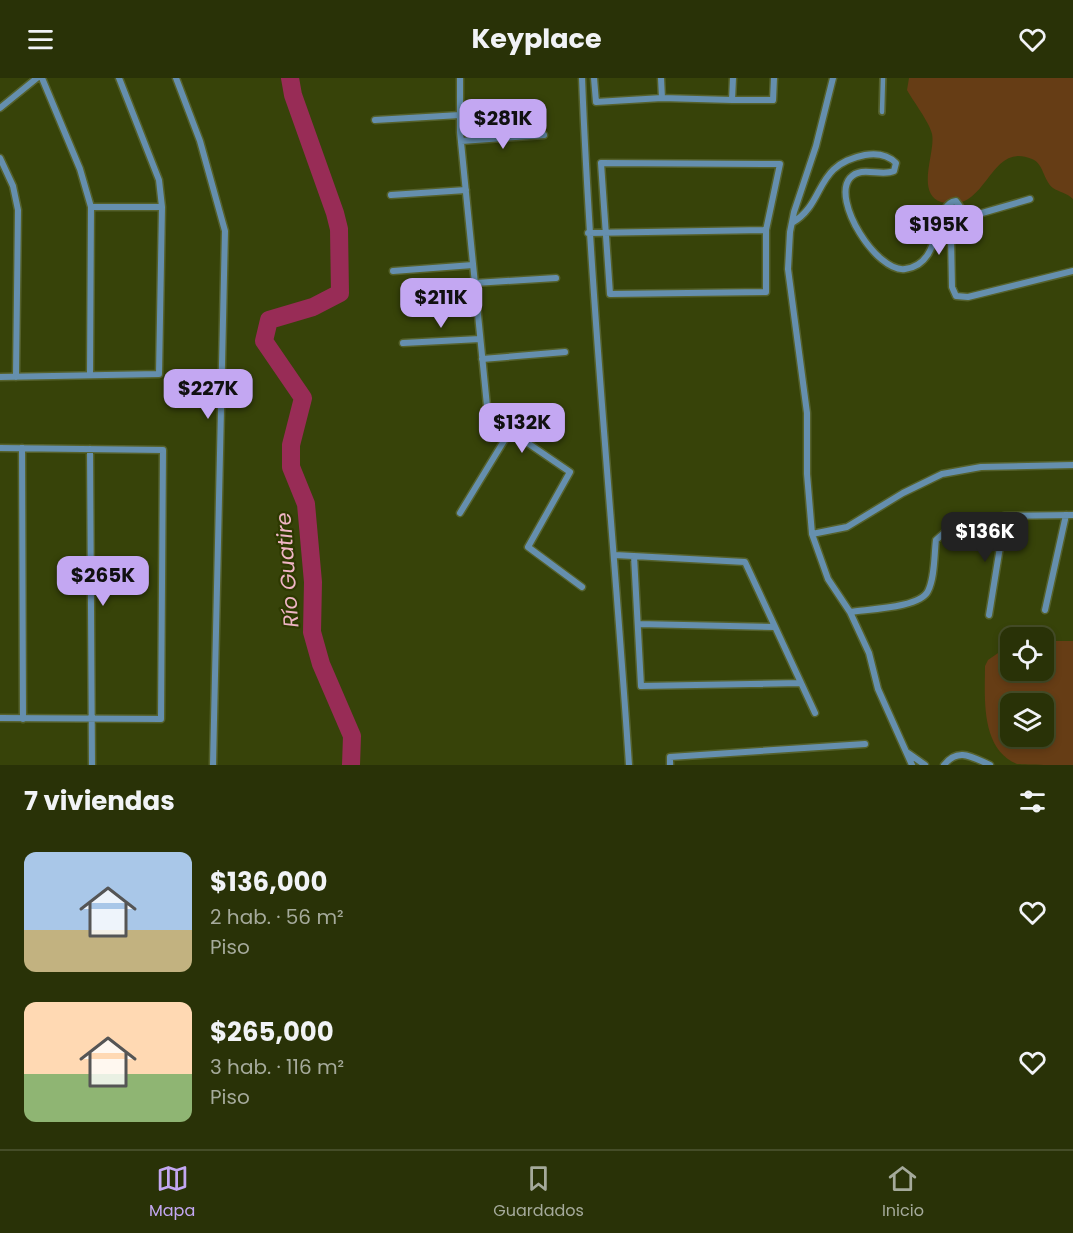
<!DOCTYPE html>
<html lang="es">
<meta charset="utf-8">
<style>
body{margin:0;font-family:Poppins,sans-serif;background:#313a11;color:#f1f3f6;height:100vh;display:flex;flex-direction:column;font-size:22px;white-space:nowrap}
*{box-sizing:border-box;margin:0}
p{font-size:20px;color:#a5aa9b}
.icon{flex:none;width:33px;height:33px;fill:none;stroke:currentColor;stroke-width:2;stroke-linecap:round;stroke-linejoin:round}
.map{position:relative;height:687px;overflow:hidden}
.sheet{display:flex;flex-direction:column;background:#293207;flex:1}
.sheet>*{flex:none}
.fabs{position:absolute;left:1000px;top:549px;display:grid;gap:12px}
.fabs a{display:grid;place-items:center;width:54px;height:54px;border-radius:12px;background:#293207;box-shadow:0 3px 9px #0003,0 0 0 2px #454d28;font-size:30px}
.price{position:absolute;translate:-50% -51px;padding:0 14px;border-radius:12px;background:#c3a7f2;color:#111;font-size:20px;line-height:39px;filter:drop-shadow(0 2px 3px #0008)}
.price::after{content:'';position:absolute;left:50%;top:36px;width:18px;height:14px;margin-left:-9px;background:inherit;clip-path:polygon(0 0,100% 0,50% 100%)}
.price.active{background:#222;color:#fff}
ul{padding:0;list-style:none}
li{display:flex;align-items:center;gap:18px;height:150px;padding:0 24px}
li span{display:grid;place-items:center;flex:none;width:168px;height:120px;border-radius:12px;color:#555}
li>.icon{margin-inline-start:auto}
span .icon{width:72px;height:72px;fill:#fffc;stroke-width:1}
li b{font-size:26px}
h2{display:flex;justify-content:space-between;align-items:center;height:72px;padding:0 24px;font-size:26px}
header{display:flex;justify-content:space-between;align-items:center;height:78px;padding:0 24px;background:#293207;font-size:27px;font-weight:700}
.tabs{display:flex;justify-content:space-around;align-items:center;height:84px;border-top:2px solid #454d28;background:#293207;font-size:16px;color:#a5aa9b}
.tabs a{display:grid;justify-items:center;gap:3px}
.tabs .active{color:#c3a7f2}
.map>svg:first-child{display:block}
.green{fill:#663d15;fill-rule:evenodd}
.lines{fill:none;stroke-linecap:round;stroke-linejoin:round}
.river{stroke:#982c56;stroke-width:18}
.lane-casing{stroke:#55612c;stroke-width:8}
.street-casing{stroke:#55612c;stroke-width:9}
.lane{stroke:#658fae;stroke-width:4.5}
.street{stroke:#658fae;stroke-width:6}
.labels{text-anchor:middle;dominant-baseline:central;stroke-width:4.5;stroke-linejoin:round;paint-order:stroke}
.water-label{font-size:21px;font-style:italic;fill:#f0b5c5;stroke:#2d3900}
</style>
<header><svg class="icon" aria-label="menu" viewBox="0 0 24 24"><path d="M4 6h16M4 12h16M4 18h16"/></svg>Keyplace<svg class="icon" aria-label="heart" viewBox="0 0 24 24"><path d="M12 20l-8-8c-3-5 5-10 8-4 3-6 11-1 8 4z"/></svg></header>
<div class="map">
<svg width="1073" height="687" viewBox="0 0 1073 687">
<rect width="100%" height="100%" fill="#374309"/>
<!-- green -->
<path class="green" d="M909,0h164v121c-6,-6 -14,-7 -20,-11 -10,-8 -9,-24 -21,-29 -44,-19 -44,57 -91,43 -26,-9 -5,-50 -9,-68 -2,-11 -19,-33 -25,-44z
M1044,563h29v124c-14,0 -45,0 -56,-1 -37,-15 -32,-67 -32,-98l3,-6 23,-16v26h33zM1011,626h33v32h-33z"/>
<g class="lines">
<!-- river -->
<path class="river" d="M290,0l3,17 42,118 4,16 1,64 -27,14 -44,13 -5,21 39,57 -12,47v22l15,37 7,78 -1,50 9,32 31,72 -1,29"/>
<!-- lane casing -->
<g class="lane-casing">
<path id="lane" d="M882,34l1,-34"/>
</g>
<!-- street casing -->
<g class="street-casing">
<path id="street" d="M42,0l38,91 11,38 -1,168
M176,0l24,63 25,90 -12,534
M460,0v54l28,284 82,56 -42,75 54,40
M582,0c9,229 32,458 47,687
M594,0l2,24 66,-4 -1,-20
M733,0l-1,22h41l1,-22
M833,0l-17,68 -22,66 -4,20 -2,37 19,144v61l5,60 16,45 22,33 19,41 9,36 34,76
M662,20l70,2
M0,30l37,-30
M375,42l85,-5
M461,63l83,-6
M0,80l13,28 5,24 -2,167
M601,85l179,1 -14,66v62l-156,2z
M391,117l75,-5
M91,129h71
M963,136l19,-1 48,-14
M792,145c35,-21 21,-58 73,-68 12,-2 23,0 31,8l-2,8c-13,6 -33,-6 -44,7 -19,22 27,95 55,91 40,-5 26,-65 51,-68l8,11 -12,17 -1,8 1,50 4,9 12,1 105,-26
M588,155l178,-3
M393,193l80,-6
M475,205l81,-5
M403,265l77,-4
M482,281l83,-7
M0,299l159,-3 3,-167 -3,-27 -40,-102
M0,370l163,2 -2,269 -161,-1
M22,370l1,271
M90,371l2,316
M460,435l50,-82
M812,456l35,-7 56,-34 39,-19 39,-7 92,-2
M615,477l130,7 70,151
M634,478l7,130 160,-3
M1045,532l21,-95
M850,534c18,-3 70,-4 78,-21 7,-14 6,-36 8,-51l17,-15 52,-9 68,-1
M989,537l16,-99
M638,546l137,3
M908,675l17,12
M670,687v-8l195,-13
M944,687c14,-18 28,-8 46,0"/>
</g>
<!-- lane -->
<use href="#lane" class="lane"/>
<!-- street -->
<use href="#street" class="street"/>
</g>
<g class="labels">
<!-- water labels -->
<g class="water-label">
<text transform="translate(287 492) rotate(-94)">Río Guatire</text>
</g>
</g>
</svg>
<div class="fabs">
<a><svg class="icon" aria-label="locate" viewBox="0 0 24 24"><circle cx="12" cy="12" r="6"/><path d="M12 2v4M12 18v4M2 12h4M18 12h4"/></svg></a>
<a><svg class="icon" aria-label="layers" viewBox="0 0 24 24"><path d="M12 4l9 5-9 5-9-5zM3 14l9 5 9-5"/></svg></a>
</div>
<b class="price" style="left:503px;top:72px">$281K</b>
<b class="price" style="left:939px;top:178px">$195K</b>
<b class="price" style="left:441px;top:251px">$211K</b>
<b class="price" style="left:208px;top:342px">$227K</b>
<b class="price" style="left:522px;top:376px">$132K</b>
<b class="price active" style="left:985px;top:485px">$136K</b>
<b class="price" style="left:103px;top:529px">$265K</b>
</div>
<section class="sheet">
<h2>7 viviendas<svg class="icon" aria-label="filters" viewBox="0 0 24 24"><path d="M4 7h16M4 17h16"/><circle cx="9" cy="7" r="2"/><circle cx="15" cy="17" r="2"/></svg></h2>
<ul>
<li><span style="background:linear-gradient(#a9c7e8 65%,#c2b280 0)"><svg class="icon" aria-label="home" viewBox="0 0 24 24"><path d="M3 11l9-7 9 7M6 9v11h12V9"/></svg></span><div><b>$136,000</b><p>2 hab. · 56 m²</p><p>Piso</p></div><svg class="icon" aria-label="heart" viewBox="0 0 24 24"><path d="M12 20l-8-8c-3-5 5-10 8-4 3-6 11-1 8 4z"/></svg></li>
<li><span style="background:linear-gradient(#ffd9b3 60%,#8fb573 0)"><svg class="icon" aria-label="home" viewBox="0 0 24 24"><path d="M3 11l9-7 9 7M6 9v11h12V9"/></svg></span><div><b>$265,000</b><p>3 hab. · 116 m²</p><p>Piso</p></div><svg class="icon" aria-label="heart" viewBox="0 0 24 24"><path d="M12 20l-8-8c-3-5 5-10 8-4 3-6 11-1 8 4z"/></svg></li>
</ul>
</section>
<nav class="tabs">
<a class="active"><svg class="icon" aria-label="map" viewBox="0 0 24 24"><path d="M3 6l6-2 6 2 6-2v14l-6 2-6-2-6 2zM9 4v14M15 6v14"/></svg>Mapa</a>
<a><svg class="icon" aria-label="saved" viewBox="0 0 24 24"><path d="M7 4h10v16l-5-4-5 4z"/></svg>Guardados</a>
<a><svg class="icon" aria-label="home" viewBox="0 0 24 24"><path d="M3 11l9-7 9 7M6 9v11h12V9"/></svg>Inicio</a>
</nav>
